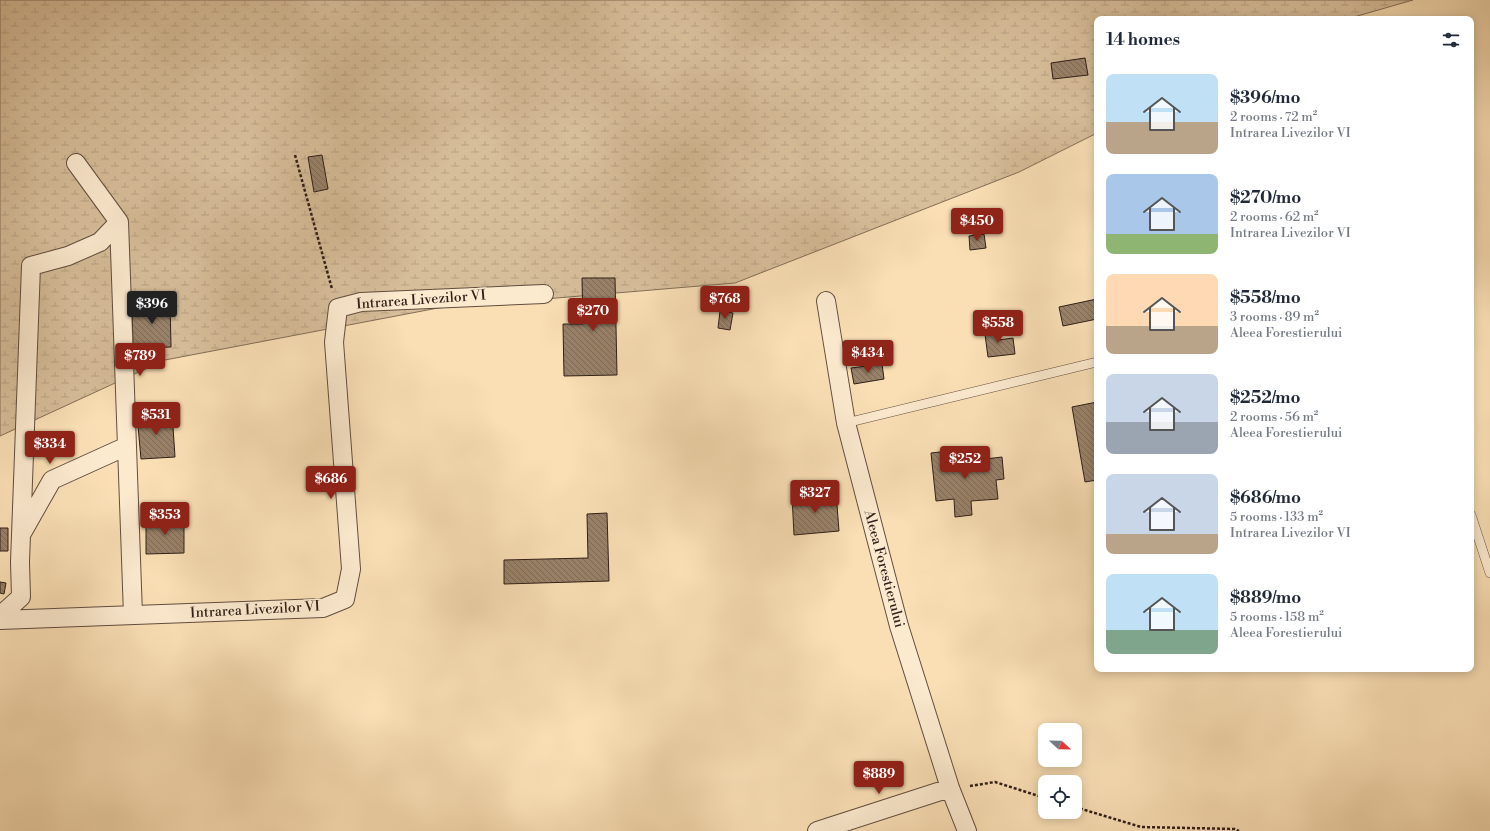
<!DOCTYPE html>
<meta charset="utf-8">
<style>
body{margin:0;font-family:"Libre Bodoni",serif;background:#f6f6f7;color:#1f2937;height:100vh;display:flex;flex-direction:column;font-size:15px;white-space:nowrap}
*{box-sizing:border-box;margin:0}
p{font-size:13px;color:#747a83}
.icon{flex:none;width:22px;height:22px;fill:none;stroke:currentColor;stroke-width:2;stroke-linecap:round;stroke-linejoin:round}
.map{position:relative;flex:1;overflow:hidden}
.drawer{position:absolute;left:1094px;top:16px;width:380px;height:656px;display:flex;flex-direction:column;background:#fff;border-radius:8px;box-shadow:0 2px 10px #0003}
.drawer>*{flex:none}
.needle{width:26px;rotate:112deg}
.controls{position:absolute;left:1038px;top:723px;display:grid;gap:8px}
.controls a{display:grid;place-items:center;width:44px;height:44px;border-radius:8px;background:#fff;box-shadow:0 2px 10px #0003;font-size:20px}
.price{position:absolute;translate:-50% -34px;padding:0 9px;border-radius:4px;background:#8f2418;color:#fff;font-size:13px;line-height:26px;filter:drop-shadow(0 1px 2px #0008)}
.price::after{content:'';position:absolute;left:50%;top:24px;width:12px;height:9px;margin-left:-6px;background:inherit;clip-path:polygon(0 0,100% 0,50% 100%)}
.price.current{background:#222;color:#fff}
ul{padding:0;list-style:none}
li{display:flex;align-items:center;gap:12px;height:100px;padding:0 12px}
li span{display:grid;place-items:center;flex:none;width:112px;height:80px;border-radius:8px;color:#555}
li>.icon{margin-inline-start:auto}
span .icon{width:48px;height:48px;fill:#fffc;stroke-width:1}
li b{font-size:17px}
h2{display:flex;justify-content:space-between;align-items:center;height:48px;padding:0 12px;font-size:17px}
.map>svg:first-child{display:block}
.wetland{fill:url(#wetland-marsh);stroke:#836e59}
.building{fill:url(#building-back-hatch);stroke:#2f1e18}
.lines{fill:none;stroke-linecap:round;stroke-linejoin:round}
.service-casing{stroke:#624e3f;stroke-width:10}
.minor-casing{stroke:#624e3f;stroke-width:20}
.path{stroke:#2f1e18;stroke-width:2.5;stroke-dasharray:3 2;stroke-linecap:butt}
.service{stroke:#fceacf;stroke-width:9}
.minor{stroke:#fceacf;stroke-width:18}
.labels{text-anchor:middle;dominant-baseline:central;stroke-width:3;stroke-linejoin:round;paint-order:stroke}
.street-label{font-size:14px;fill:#2f1e18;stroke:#fceacf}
</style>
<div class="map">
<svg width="1490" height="831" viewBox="0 0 1490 831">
<defs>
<pattern id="wetland-marsh" width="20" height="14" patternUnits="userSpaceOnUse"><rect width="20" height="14" fill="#d7be9a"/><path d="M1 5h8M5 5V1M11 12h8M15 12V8" fill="none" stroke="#b9a384"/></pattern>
<pattern id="building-back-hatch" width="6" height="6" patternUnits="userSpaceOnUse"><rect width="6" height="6" fill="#99826a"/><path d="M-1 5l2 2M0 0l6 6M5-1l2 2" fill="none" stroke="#7d6a56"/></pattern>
</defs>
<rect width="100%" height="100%" fill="#fadfb5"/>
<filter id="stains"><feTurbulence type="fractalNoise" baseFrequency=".005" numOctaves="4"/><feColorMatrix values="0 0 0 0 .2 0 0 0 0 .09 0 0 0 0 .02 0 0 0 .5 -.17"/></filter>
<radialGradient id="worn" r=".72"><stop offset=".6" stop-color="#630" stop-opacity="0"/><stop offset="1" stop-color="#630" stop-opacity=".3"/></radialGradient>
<!-- wetland -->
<path class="wetland" d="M0,0h1413l-66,19h-250v114l-78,39 -284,111 -297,25 -273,52 -165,76z"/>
<!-- building -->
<path class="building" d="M1085,58l3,17 -35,4 -2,-16z
M322,155l6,34 -14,3 -6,-35z
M984,234l2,14 -16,2 -1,-14z
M582,278h33l2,97 -53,1 -1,-52h20z
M1097,299v20l-34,7 -4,-19z
M170,302l1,45 -38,1 -1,-45z
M720,311l13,2 -3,17 -12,-2z
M996,326l2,14 15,-2 2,16 -27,3 -4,-30z
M882,364l2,15 -30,5 -3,-16z
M1097,402v78l-12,2 -13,-75z
M172,412l3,45 -34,2 -4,-44z
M958,450l2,12 42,-5 2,22 -8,1 2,19 -27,2 1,14 -17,2 -1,-18 -18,2 -5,-48z
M836,492l3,39 -45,4 -2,-39z
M607,513l2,68 -105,3v-24l84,-2 -1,-44z
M146,518h38v35l-38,1z
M0,528h8v23h-8z
M0,582l6,1 -2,11 -4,-1z"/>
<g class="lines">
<!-- service casing -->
<g class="service-casing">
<path id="service" d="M846,423l251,-61
M1471,515l19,58"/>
</g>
<!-- minor casing -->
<g class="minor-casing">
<path id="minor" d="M76,163l43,59 14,393
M826,301l20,122 53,203 51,162 17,43
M22,533l30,-53 75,-34
M0,616l21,-19 -1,-35 11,-296 37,-10 32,-14 19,-20
M0,620l323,-12 22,-9 6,-30 -17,-227 4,-34 23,-6 183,-8
M817,831l133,-43"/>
</g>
<!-- path -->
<path class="path" d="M295,155l37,134
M970,786l25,-4 50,16
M1075,807l66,20 94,2 4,2"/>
<!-- service -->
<use href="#service" class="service"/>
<!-- minor -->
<use href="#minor" class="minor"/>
</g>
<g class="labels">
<!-- street labels -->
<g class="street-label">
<text transform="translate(421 300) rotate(-4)">Intrarea Livezilor VI</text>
<text transform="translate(884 569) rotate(75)">Aleea Forestierului</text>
<text transform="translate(255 610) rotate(-3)">Intrarea Livezilor VI</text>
</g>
</g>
<rect width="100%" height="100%" filter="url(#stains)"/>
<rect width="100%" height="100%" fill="url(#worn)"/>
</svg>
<div class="controls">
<a><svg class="needle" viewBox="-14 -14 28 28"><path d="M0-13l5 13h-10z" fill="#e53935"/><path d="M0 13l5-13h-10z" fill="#747a83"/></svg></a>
<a><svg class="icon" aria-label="locate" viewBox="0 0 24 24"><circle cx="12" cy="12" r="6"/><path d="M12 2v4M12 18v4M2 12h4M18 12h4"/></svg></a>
</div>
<b class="price" style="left:977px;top:242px">$450</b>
<b class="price" style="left:725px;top:320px">$768</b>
<b class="price current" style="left:152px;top:325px">$396</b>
<b class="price" style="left:593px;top:332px">$270</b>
<b class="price" style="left:998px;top:344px">$558</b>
<b class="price" style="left:868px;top:374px">$434</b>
<b class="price" style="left:140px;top:377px">$789</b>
<b class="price" style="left:156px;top:436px">$531</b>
<b class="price" style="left:50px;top:465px">$334</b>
<b class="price" style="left:965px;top:480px">$252</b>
<b class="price" style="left:331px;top:500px">$686</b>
<b class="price" style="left:815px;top:514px">$327</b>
<b class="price" style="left:165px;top:536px">$353</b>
<b class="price" style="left:879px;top:795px">$889</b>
<section class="drawer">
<h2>14 homes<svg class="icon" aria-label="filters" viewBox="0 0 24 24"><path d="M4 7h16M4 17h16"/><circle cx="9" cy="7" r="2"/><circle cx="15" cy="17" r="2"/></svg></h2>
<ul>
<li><span style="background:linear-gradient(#bfe0f5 60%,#b9a48a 0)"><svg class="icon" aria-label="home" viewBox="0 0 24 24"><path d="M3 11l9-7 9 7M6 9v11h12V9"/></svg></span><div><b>$396/mo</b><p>2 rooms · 72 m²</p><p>Intrarea Livezilor VI</p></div></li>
<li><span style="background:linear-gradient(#a9c7e8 75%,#8fb573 0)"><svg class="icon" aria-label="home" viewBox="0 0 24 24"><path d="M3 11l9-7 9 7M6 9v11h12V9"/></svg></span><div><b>$270/mo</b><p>2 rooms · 62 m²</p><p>Intrarea Livezilor VI</p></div></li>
<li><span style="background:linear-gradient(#ffd9b3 65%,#b9a48a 0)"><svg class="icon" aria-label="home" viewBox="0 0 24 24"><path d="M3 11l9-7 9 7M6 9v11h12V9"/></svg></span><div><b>$558/mo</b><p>3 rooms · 89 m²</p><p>Aleea Forestierului</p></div></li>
<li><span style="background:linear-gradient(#c9d6e8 60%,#9aa5b1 0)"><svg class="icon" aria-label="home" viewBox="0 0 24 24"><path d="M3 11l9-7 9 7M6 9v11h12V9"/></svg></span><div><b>$252/mo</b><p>2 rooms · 56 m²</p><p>Aleea Forestierului</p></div></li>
<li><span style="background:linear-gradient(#c9d6e8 75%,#b9a48a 0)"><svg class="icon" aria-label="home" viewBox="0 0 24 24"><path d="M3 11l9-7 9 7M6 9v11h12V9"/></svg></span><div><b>$686/mo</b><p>5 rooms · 133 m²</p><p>Intrarea Livezilor VI</p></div></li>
<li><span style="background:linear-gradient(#bfe0f5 70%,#7fa58c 0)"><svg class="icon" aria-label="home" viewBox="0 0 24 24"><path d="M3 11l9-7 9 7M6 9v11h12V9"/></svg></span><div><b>$889/mo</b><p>5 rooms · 158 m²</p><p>Aleea Forestierului</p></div></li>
</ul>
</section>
</div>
